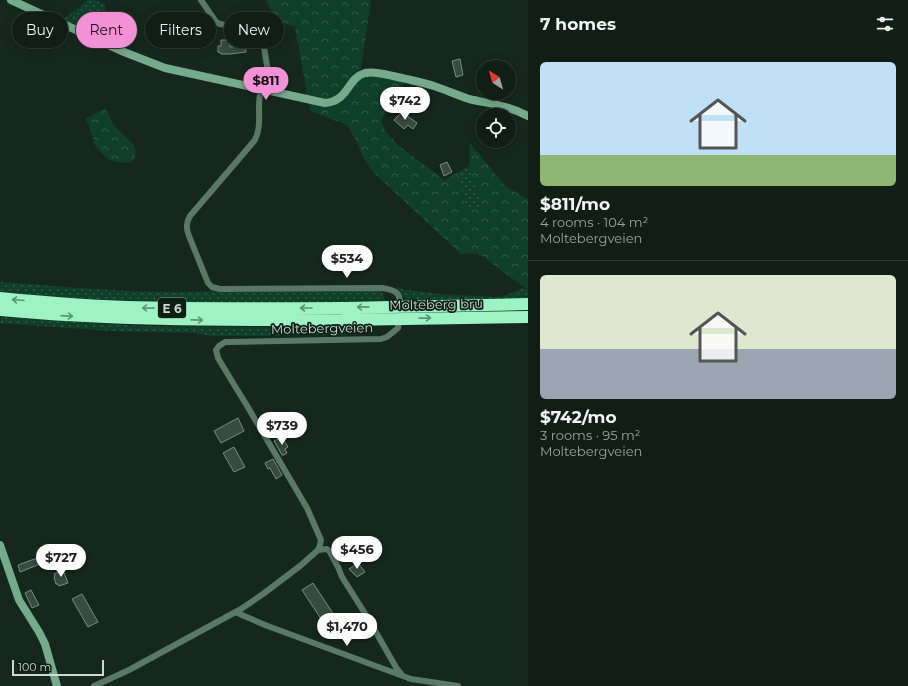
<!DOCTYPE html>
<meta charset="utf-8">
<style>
body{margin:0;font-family:Montserrat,sans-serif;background:#19271f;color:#f1f3f6;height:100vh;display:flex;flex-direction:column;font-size:15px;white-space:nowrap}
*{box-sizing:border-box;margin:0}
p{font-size:13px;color:#9ca2a1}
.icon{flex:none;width:22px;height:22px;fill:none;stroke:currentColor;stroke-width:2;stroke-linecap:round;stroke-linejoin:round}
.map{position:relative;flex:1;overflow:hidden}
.panel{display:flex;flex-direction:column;background:#101e16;width:380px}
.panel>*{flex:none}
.hud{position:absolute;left:12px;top:12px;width:380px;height:36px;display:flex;gap:8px}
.needle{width:26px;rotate:323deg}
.tools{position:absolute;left:476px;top:60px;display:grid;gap:8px}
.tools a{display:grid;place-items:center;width:40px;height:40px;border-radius:50%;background:#101e16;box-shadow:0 2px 10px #0003,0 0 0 1px #303c35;font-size:20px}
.scale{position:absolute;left:12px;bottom:10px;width:92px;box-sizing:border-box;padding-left:4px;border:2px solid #cdd8d1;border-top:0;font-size:11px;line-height:14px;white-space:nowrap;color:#cdd8d1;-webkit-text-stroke:3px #0d1f15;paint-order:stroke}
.price{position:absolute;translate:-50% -34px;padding:0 9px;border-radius:14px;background:#fff;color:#222;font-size:13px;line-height:26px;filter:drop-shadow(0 1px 2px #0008)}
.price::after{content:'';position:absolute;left:50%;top:24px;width:12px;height:9px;margin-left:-6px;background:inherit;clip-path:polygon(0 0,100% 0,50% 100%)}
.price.on{background:#f391d6;color:#111}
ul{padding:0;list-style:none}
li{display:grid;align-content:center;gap:8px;height:212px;padding:0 12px}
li+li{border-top:1px solid #303c35}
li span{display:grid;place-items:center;height:124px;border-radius:6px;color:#555}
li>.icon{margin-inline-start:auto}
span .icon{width:72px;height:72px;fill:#fffc;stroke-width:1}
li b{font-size:17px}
h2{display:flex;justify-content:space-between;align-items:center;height:48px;padding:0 12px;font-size:17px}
.pill{padding:0 14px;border-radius:18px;background:#101e16;box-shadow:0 2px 10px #0003,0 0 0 1px #303c35;font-size:14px;line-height:36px}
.pill.on{background:#f391d6;color:#111}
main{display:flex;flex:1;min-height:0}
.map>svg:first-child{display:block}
.grass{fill:url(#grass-dots)}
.forest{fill:url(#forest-crowns)}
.building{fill:#374b40;stroke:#788d80}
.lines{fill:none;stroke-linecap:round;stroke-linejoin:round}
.minor{stroke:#597966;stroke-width:6}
.secondary{stroke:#75aa8c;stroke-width:8}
.motorway{stroke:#9ef3c4;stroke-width:12}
.motorway-bridge{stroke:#9ef3c4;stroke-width:12}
.oneway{stroke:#5d9475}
.labels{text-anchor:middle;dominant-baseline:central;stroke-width:3.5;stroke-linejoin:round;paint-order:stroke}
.shield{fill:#0d1f15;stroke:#93a099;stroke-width:1}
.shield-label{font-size:12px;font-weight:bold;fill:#cdd8d1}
.street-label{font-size:13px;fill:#cdd8d1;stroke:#0d1f15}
</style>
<main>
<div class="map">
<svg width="528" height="686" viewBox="0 0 528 686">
<defs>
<pattern id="grass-dots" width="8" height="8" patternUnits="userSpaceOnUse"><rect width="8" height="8" fill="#103f29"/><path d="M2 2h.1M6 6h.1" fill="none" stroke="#325a47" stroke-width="1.8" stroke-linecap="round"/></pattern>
<pattern id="forest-crowns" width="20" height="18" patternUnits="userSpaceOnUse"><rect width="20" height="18" fill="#103f29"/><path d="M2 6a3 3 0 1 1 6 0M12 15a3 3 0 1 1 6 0" fill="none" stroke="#325a47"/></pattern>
</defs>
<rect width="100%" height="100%" fill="#16281e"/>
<!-- grass -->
<path class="grass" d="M88,0h6l11,4v13l14,19 2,10 -60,-25z
M469,166l14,43 -17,1 -3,-15 -6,-22z
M0,282c71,5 144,13 215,9l165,-1 3,4 2,7c-82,1 -164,3 -246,0 -46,-1 -93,-5 -139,-9z
M395,287l12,3 31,4 59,3 10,-2 17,-7 4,2v9l-22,23 -102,1 1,-24z
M1,317l141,9 105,1 99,-1 -1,9 -133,1 -16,-3 -86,-2 -110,-8z"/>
<!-- forest -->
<path class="forest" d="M266,0h105l-11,75 5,-2 42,6 -26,41 4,11 13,14 46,35 13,-7 6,22 3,15 17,-1 -14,-43 1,-23 36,44 22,12v91l-46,-34 -8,-3 -13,1 -88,-82 -10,-15 -7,-17 -9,-15 -37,-14 -15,-84 -19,-5z
M105,108l9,18 19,18 3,7 -2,9 -6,3 -13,-1 -10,-5 -11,-13 -1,-7 -7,-18z"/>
<!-- building -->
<path class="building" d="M161,23h7v4l4,3h4v10h-13v-12h-2z
M221,40h9v7l15,-2 1,7 -16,2h-9v-1l-3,-1v-6h3z
M460,59l3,16 -7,2 -4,-16z
M402,112l15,11 -4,6 -5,-4 -4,4 -10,-9z
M447,162l5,10 -8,4 -4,-11z
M238,418l6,13 -23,12 -7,-12z
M282,437l6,10 -3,2 2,4 -3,2h-2l-8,-14z
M234,447l11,20 -11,5 -11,-19z
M273,459l9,16 -6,4 -6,-11 -2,1 -3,-6z
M37,558l3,6 -20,8 -2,-7z
M358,563l7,9 -8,5 -8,-8z
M63,570l5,13 -9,3 -1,-2h-2l-2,-7 1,-1 -1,-2z
M313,583l21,32 -11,7 -21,-32z
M31,590l8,15 -7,3 -7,-15z
M82,594l16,28 -10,5 -16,-28z"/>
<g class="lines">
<!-- minor -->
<path class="minor" d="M201,0l15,22 4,2 10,2 7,6 17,1 4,2 5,7 6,35 1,15
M261,90c-5,16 2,34 -6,50l-65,76c-4,7 -4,12 -1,20l19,47 4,4 8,2 162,-1c13,2 19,4 18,19
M318,550l9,-1 3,3 8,15 4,10 24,38 31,54 5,6
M235,612l30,13 146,54 47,7
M94,686l35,-16 112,-61 22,-15 37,-28 18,-16 2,-5 1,-5 -14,-32 -61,-104 -13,-21 -15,-25 -2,-8 3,-4 6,-4h5l151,-3 6,-2 11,-9 1,-10"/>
<!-- secondary -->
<path class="secondary" d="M11,0l113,52 41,16 160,35c24,-2 22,-25 40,-30 9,-2 19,1 28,3 14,3 28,6 41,10 12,4 23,9 35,13 22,5 38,6 59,17
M0,545l19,55 20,32 6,12 12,42"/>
<!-- motorway -->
<path class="motorway" d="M0,298c42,4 84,8 127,9 73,2 145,1 218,1
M0,310c115,11 229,10 344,10"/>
<!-- motorway-bridge -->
<path class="motorway-bridge" d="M345,308l183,-4
M344,320l184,-3"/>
</g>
<!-- one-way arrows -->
<defs><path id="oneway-shaft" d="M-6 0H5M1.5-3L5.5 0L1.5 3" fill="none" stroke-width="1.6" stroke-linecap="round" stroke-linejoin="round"/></defs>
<g class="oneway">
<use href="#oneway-shaft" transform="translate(18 300) rotate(-175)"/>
<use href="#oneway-shaft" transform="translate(363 307) rotate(179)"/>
<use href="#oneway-shaft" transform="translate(148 308) rotate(-179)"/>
<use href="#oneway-shaft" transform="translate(306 308) rotate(180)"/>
<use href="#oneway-shaft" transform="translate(67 316) rotate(4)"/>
<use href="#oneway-shaft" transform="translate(425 318) rotate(-1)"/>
<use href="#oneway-shaft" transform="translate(197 320) rotate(1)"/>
</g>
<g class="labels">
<!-- shield labels -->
<rect class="shield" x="158" y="298" width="28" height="20" rx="3"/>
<g class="shield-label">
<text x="172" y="308">E 6</text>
</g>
<!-- street labels -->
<g class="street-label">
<text transform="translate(436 304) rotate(-1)">Molteberg bru</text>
<text transform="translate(322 328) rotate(-1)">Moltebergveien</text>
</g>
</g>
</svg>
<div class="tools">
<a><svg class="needle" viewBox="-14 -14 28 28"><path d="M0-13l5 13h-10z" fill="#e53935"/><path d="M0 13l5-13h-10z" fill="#9ca2a1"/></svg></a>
<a><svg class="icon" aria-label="locate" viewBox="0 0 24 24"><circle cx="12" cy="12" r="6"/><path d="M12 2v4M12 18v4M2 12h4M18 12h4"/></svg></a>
</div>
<div class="scale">100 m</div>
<b class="price on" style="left:266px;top:101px">$811</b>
<b class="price" style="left:405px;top:121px">$742</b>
<b class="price" style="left:347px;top:279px">$534</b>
<b class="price" style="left:282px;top:446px">$739</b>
<b class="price" style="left:357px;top:570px">$456</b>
<b class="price" style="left:61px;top:578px">$727</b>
<b class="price" style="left:347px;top:647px">$1,470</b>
<div class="hud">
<a class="pill">Buy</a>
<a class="pill on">Rent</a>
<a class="pill">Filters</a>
<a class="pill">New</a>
</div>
</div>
<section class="panel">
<h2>7 homes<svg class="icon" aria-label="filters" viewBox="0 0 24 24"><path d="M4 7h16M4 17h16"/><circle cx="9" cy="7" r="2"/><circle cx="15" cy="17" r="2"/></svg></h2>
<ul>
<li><span style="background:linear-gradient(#bfe0f5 75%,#8fb573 0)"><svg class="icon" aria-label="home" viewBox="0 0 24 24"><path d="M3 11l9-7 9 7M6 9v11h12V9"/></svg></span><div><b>$811/mo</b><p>4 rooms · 104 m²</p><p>Moltebergveien</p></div></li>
<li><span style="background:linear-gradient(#dfe7d0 60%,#9aa5b1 0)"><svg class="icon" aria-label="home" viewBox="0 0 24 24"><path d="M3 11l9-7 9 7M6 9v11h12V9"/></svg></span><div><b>$742/mo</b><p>3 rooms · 95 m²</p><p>Moltebergveien</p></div></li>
</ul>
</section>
</main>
